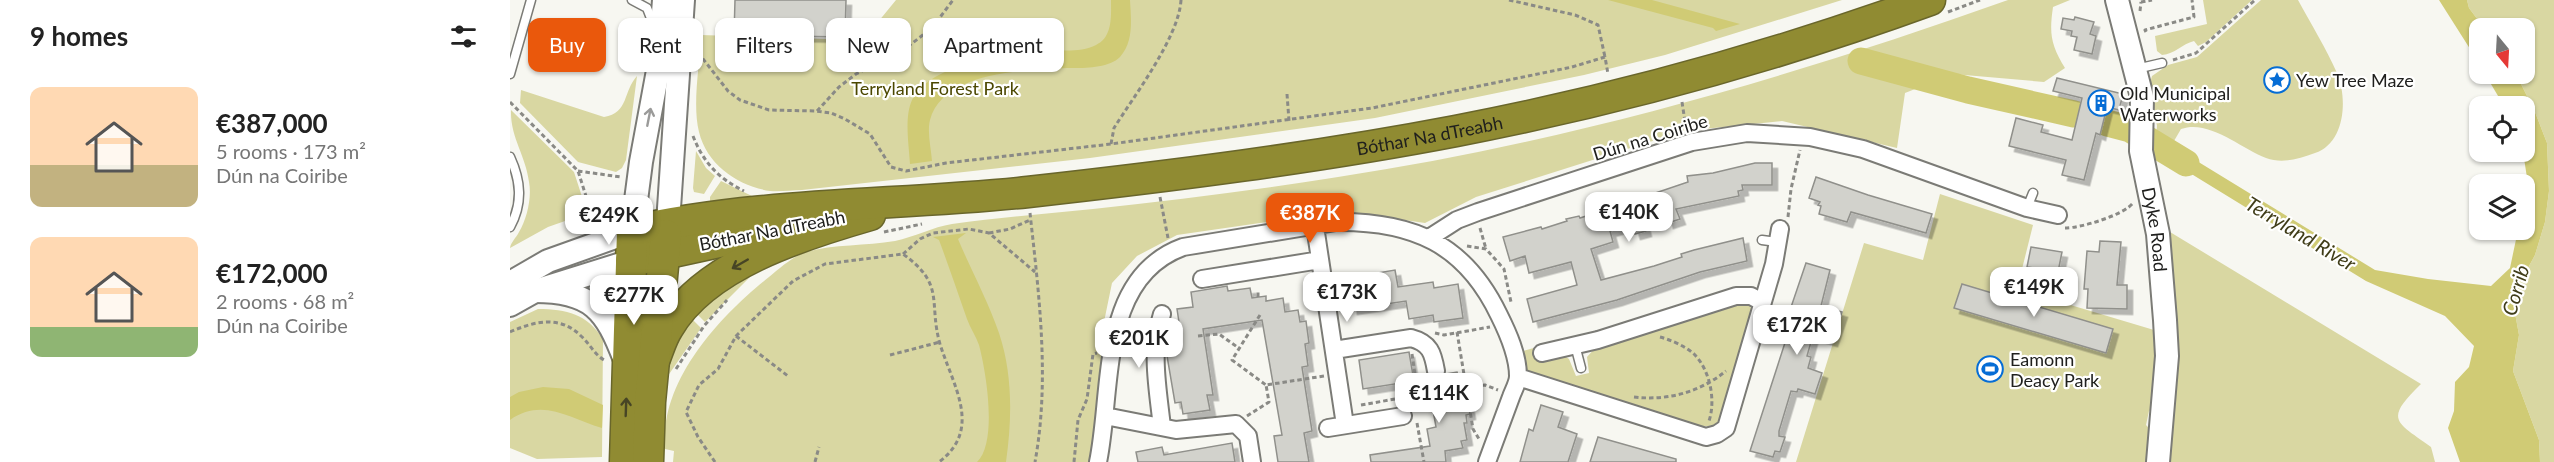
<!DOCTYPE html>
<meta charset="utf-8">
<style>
body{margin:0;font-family:Lato,sans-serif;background:#f6f6f6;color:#222;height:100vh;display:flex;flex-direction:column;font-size:22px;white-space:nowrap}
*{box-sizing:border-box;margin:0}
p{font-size:20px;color:#767676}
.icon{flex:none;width:33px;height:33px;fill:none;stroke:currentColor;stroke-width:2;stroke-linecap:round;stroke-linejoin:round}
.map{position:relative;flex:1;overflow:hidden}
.sheet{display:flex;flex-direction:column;background:#fff;width:510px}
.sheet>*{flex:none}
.banner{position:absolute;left:18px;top:18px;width:570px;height:54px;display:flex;gap:12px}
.needle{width:39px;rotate:162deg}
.fabs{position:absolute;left:1959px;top:18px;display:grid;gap:12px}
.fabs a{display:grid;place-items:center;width:66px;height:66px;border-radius:12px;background:#fff;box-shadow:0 2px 4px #0004;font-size:30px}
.price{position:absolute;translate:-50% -51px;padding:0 14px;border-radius:12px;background:#fff;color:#222;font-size:20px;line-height:39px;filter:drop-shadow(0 2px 3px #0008)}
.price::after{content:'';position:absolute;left:50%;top:36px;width:18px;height:14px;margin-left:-9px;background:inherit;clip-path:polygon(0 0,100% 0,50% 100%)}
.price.current{background:#ea580c;color:#fff}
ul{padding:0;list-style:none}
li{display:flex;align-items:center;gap:18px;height:150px;padding:0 30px}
li span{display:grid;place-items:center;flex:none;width:168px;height:120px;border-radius:12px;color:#555}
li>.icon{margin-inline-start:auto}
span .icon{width:72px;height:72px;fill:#fffc;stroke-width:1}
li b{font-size:26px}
h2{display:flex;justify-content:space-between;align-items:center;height:72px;padding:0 30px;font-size:26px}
.chip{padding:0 21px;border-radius:12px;background:#fff;box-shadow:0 2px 4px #0004;font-size:21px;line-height:54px}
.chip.current{background:#ea580c;color:#fff}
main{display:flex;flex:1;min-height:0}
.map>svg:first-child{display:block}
.green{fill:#d9d7a2}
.water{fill:#d0cb75}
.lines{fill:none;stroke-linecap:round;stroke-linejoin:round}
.river{stroke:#d0cb75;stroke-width:27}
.building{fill:#d2d2cc;stroke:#90908b;stroke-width:1.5;filter:url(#shadow)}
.lane-casing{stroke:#7b7b76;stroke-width:11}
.street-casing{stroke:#7b7b76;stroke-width:20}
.secondary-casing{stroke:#7b7b76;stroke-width:26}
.highway-casing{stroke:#69662b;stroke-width:33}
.path{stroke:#8a8a86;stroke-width:3;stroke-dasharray:4.5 3;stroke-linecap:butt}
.lane{stroke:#fff;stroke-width:8}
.street{stroke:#fff;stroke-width:16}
.secondary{stroke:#fff;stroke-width:22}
.highway{stroke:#908b32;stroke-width:30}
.oneway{stroke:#9b9b9a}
.oneway2{stroke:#474525}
.labels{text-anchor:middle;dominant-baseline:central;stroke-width:4.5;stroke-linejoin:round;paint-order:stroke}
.poi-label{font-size:18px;fill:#20201e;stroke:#fffffe;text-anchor:start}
.park-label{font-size:18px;fill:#4b4700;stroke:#fffffe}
.street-label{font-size:18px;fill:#20201e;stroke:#fffffe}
.water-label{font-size:20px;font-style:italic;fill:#403d19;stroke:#fffffe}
</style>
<main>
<section class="sheet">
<h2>9 homes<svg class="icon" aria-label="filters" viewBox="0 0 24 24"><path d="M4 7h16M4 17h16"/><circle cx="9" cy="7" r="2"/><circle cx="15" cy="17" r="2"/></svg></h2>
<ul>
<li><span style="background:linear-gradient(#ffd9b3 65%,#c2b280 0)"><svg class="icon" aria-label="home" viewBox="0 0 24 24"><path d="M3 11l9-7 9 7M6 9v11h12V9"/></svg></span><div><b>€387,000</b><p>5 rooms · 173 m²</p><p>Dún na Coiribe</p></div></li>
<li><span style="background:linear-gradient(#ffd9b3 75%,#8fb573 0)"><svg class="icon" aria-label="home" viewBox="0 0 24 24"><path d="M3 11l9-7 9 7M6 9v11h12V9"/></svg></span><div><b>€172,000</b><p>2 rooms · 68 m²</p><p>Dún na Coiribe</p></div></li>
</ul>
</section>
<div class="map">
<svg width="2044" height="462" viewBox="0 0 2044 462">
<defs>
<filter id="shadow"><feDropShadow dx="5.5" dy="5.5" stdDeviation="0" flood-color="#0004"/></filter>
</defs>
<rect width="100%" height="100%" fill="#f7f7f1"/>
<!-- green -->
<path class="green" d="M386,0h946l-177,55 -81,20 -209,43 -285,40 -288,32c-10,0 -22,2 -32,1 -32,-5 -63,-26 -71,-59 -7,-28 1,-68 2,-97l155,5 22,-18z
M1498,0h62l-17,7c-4,27 -2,38 12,61l-21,14 -91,-8 -48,19 -8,55 -115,-27 -98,10 -208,66 -51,26 -83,-12 -165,24 -40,21 -25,27 -7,34 -10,110 -6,35h-416l1,-11 -9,-2c-6,-68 55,-133 104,-172 11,-9 23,-20 37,-25 28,-8 60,-6 89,-11 19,-4 38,-14 57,-17 47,-7 94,-10 141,-15 82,-9 163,-19 245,-32 229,-35 451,-99 670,-177z
M1693,0h49l-46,42 -8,4 -4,-5c-12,3 -19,13 -32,14l-5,-4 -2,-15 52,-12z
M1751,0h37c13,24 28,48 39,73 11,26 8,70 -22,80 -16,6 -33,11 -49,5 -26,-10 -57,-39 -85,-29l-7,12h-9l-9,-5 1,-10 -7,-43 2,-7 16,-11 29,-8z
M1957,0h87v462h-14l-1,-22 -26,-69 6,-36 -4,-22 7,-34 13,-24 10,-33 4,-31 -2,-48 -12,-31 -19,-38h8v-46h-40l-15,-20z
M127,76l-11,84 -4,8 -6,4 -38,-10 -58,-59 1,-13 83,27c25,-4 19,-26 33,-41z
M1,110l63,62 12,37 -4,6 -34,12 -38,21c1,-6 6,-10 9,-16 8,-13 13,-35 10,-50 -3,-26 -19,-45 -18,-72z
M186,151l10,17 9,8 -11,18 -10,-2 -1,-4z
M211,181l33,16 -44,8v-8z
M1430,194l93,31 -16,64 137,41 4,77 -9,4 -3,14 7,7 -2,30h-355l68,-219 59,17z
M1660,232l251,152c-37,36 -26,37 10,63l4,15h-269z
M260,257l-65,65 -11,-11z
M1223,302l17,4 4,8 -33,104c-6,9 -11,8 -21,8l-162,-49 -10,-5 -8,-20 17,-5 26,8 6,4 7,17 13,-3 -2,-16 9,-10z
M28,309c29,0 49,5 65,30l-1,118 -65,2 -27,-11v-126z
M178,315l13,13 -36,52v-21z"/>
<!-- water -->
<path class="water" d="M601,0h19c1,19 4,42 -10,57 -12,12 -38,11 -53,11 -40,2 -124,3 -137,52 -3,12 1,28 2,41l-22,3c-1,-19 -6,-46 2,-64 15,-33 91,-49 124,-50 18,-1 43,4 60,-5 17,-8 15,-29 15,-45z
M1098,0h44l88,24 -24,7 -3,-3z
M1929,0h28l2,8 15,20h-4l-1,35z
M1975,74h31l19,38 12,31 2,48 -4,31 -10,33 -13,24 -7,34 4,22 -6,36 26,69 1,22h-80l-12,-34 6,-17 1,-29 14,-15 5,-21 -29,-30 -79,-35 -212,-130 2,-15 219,134 53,9 63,7 19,-18 8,-38h6l1,-29 3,-17 -5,-32 1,-46h-20z
M456,233l-8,6c13,31 30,62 41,94 14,42 13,86 7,129h-29c21,-20 9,-91 2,-117 -3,-9 -9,-17 -12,-26 -9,-26 -18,-52 -28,-79l-6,-3z
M33,387l26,2 34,16 -1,23c-32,-9 -59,-31 -92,-8v-23l9,-5z"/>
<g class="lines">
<!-- river -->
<path class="river" d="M1351,61l107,29 106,24
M1597,123l23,6 56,34"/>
</g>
<!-- building -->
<path class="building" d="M225,0h111l-1,37 -111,-2z
M1565,17l19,5 -4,12 6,2 -4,18 -18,-4 3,-13 -6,-1 1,-5 -11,-2 2,-11 11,2z
M1547,78l66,16 -4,16 -12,-3 -7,28 -4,-2 -12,47 -22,-5 4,-15 -57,-14 7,-28 27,7 -2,7 31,8 10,-42 -29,-7z
M1245,163h17v22h-30l1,5 -5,1 1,5 -63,13 4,10 -12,4 -3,-10 -22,7 3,11 -11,3 -3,-10 -22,7 3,11 -22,7 10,31 53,-14 28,-9 -1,-3 13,-4 49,-12 4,23 -47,11 -83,28 -84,22 -6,-23 50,-14 -6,-23 -42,11 -4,-17 -15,5 -7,-24 38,-10 1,2 25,-8 -1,-2 13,-3 1,2 37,-12 71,-24 -1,-6 26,-3z
M1306,177l52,18 64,19 -6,19 -75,-21 -4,10 -28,-8 2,-8 -3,-1 2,-3 -11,-4z
M1590,241l21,1 -4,43h10v24l-40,-1 1,-19h-4l3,-38 12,1z
M1521,247l31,5 -4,20 -31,-5z
M1296,263l24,7 -9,36 21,6 -10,29 -19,-6 -6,21 4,1 -3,11 14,5 -7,21 -17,-5 -1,3 -6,-1 -12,40v5l6,1 -5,15 -5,-1 -2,6 -23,-6 43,-133 -5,-2z
M885,270l3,17 35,-5 1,6 24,-4 5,34 -29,4 -1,-7 -24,4 -3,-18 -54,8 -5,-31z
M1452,284l151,45 -7,24 -152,-45z
M717,286l1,5 22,-3 2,10 14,-2v5l17,-3 2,14 13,-2 2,12 6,-1 3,22 -4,1 3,22 -6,1 10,64 -8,2 5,29h-31l-4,-26 8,-1 -20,-115 -59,9 10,66h-6l3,15 -27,4 -2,-12 -6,1 -9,-53 1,-5 15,-3 -5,-33 16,-2 -2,-15z
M899,352l5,29 -51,8 -4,-29z
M947,372l3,10 4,-1 6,33 -4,1 1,8h-3l3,17 -6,1 2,7 -18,3 1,11h-75l-1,-7 60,-9 -3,-17 9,-2 -9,-50 11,4 8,-7z
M1031,405l22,7 -5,15 19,7 -9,28h-48l9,-33 4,2z
M1088,437l78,22v3h-86z
M722,443l3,19h-97l-2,-10 26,-5 2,8z"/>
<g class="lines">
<!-- lane casing -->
<g class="lane-casing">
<path id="lane" d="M122,0l15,8 7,18
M1626,69l26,-6
M0,74l21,-74
M0,157c11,24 13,46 0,70
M1517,208l6,-15
M1252,240l15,2
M1065,345l6,23"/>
</g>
<!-- street casing -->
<g class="street-casing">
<path id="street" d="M805,226l30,199
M919,238l28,-18 21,-8 214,-70 55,-9 63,4 53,12 164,59 31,7
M692,279l118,-19
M652,314c-12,37 -4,76 0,113
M824,350l77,-12c19,5 22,15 25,33
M1032,353l56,-13 138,-44h15l11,6
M1008,377l188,60 11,-3 9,-6 48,-164 6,-35
M595,416l71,14 60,-6 12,12 4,26
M818,428l75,-12
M588,462c15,-72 0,-184 85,-215l153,-25c77,-1 129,22 163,93 9,18 19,40 19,61 0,7 -5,15 -7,21 -8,22 -16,43 -24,65"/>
</g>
<!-- secondary casing -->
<g class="secondary-casing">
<g id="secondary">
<path id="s1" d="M1607,0l25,97 -1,54 17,83 7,86 2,36 -9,106"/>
<path d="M158,223l15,-223"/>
<path d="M0,283l38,-22 84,-30 9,-69 18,-97 5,-65"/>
<path d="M25,291c57,0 71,19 90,69"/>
<path d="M0,305l25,-14 96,-30"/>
</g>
</g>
<!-- highway casing -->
<g class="highway-casing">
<g id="highway">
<path d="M121,261l162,-35"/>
<path d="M145,358c4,-10 7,-21 13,-30 37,-64 136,-94 202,-113"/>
<path id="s2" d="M115,462l7,-231c130,-29 264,-25 396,-39 143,-16 287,-34 428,-61 161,-31 320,-75 474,-131"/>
<path d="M138,462l2,-60 16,-167"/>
</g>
</g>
<!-- path -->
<path class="path" d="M999,0l66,15 23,10 7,32
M1631,2l11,-2
M1630,11l1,-9
M1438,12l32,-12
M1636,32l-1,-2 49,-13 -2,-17
M187,55h3l28,36 12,9 29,10 47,1 15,2 14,6 25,15 21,33 15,4 40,-8 165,-19 261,-36 200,-41 33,-10 3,17
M1663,60l23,-7 59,-53
M777,94l2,27
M0,102l68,69 14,44
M1172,102l4,26
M307,111l22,-24 17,-13 50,-26 26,-20 21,-28
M183,136c10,26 26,43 51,55
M601,144l3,-16c20,-32 65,-91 67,-128
M68,171l43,6
M650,197l8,41
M520,213c9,82 20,167 5,249
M1278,217l3,-28 9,-39
M970,228l6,21
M1555,228c16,0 59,-13 68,-25
M374,232l38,-8
M479,233l21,-4 20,-9
M957,246l19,3 18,20 7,33
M393,254l17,-15 13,-6 36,-4 20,4 46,39
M748,297v-7
M750,315l-28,45 34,25
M0,332c25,-11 50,-17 71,4 9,8 13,18 23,24
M947,332l16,97 6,10
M925,333l9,2 46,-8
M226,336l52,40
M688,336l21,-2 21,15
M1150,337c11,3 25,9 34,17 16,16 22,46 15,67
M661,342l10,-3
M902,354l6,41 -2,12
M380,355l50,-13
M166,369l28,-43 23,-26
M957,386l18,-1 13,5
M1124,397c34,4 66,-5 92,-26
M851,405l57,-10
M737,416l22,-14 -3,-17 58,-9
M907,423l7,39
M205,462l-17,-25 -12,-25 13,-27 19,-16 18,-33 57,-55 32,-17 78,-10c43,31 25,48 37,90 13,42 43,85 -1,118
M305,462l4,-15
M564,462l4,-42 9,-21 6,-45 4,-1"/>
<!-- lane -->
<use href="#lane" class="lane"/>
<!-- street -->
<use href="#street" class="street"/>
<!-- secondary -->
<use href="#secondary" class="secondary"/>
<!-- highway -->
<use href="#highway" class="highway"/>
</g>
<!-- one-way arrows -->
<defs><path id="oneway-shaft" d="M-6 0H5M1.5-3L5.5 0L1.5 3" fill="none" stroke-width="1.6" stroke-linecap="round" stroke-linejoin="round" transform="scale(1.5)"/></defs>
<use class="oneway" href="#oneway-shaft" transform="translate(139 117) rotate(-79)"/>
<g class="oneway2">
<use href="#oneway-shaft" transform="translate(230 264) rotate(150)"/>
<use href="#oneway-shaft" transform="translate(116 407) rotate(-88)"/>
</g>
<!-- icons -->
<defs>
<g id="sight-ring" transform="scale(1.35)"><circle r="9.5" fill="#fffffe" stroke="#066dd5" stroke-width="1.5"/><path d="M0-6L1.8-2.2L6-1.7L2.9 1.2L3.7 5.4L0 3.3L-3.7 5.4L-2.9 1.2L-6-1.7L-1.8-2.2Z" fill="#066dd5"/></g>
<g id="building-ring" transform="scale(1.35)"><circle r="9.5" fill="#fffffe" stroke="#066dd5" stroke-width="1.5"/><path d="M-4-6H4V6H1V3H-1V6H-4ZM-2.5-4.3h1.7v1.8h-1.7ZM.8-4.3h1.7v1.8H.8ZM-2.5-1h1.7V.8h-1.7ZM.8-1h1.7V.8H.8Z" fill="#066dd5"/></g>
<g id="stadium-ring" transform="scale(1.35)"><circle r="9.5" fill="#fffffe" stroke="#066dd5" stroke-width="1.5"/><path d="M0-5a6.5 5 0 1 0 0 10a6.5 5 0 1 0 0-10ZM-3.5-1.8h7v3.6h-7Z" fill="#066dd5"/></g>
</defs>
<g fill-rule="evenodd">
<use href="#sight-ring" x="1767" y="80"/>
<use href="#building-ring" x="1591" y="103"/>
<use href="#stadium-ring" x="1480" y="369"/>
</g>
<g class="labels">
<!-- poi labels -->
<g class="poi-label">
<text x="1786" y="80">Yew Tree Maze</text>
<text x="1610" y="93">Old Municipal<tspan x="1610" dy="21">Waterworks</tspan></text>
<text x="1500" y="359">Eamonn<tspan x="1500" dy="21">Deacy Park</tspan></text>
</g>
<!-- park labels -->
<g class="park-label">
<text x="425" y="88">Terryland Forest Park</text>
</g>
<!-- street labels -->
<g class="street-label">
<text stroke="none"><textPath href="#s2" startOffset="1035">Bóthar Na dTreabh</textPath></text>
<text transform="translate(1140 137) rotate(-17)">Dún na Coiribe</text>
<text transform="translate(262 230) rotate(-11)">Bóthar Na dTreabh</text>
<text stroke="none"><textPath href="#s1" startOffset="234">Dyke Road</textPath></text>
</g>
<!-- water labels -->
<g class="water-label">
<text transform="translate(1791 233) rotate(31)">Terryland River</text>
<text transform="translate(2005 290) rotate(-74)">Corrib</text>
</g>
</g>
</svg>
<div class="fabs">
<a><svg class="needle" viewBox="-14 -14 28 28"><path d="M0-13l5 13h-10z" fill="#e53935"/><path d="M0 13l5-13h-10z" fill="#767676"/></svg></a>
<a><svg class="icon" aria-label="locate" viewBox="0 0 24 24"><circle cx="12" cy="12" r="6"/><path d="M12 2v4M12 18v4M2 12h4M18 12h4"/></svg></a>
<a><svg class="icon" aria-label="layers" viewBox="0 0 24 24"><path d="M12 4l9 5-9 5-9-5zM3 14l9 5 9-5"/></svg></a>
</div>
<b class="price" style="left:1119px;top:243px">€140K</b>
<b class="price current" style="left:800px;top:244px">€387K</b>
<b class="price" style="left:99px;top:246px">€249K</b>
<b class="price" style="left:1524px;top:318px">€149K</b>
<b class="price" style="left:837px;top:323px">€173K</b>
<b class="price" style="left:124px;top:326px">€277K</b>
<b class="price" style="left:1287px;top:356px">€172K</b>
<b class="price" style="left:629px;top:369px">€201K</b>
<b class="price" style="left:929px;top:424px">€114K</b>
<div class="banner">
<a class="chip current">Buy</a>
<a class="chip">Rent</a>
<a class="chip">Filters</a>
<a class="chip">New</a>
<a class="chip">Apartment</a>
</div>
</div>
</main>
